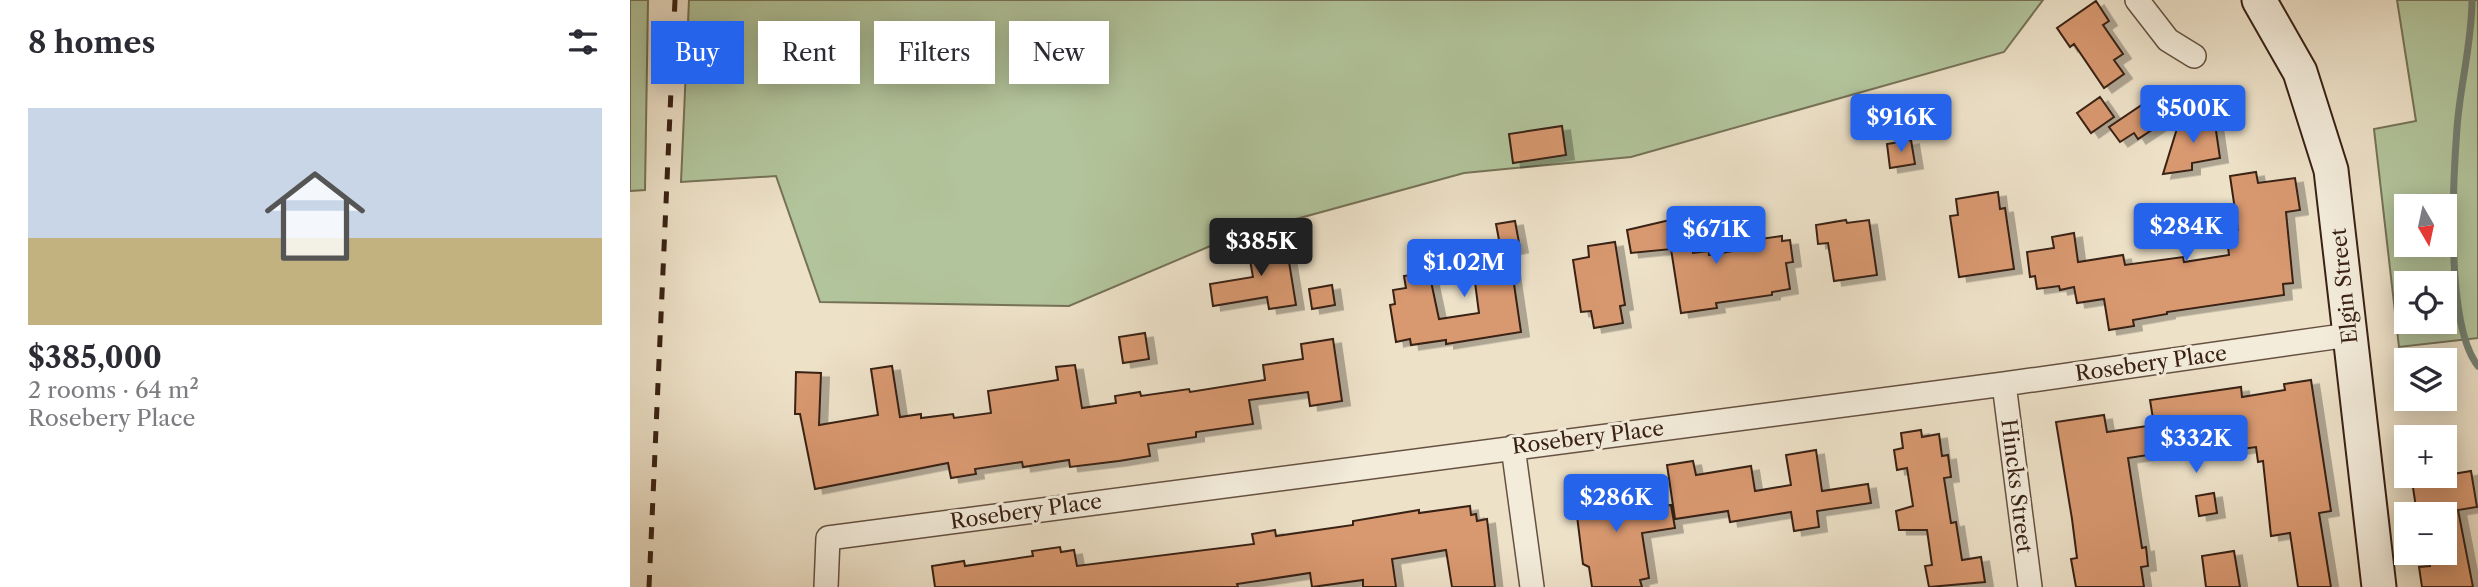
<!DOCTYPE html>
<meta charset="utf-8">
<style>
body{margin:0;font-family:"Libre Caslon Text",serif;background:#f2f2f3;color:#2b2b33;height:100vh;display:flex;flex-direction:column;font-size:26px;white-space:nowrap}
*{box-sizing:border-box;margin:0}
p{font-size:23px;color:#7c7c81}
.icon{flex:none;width:38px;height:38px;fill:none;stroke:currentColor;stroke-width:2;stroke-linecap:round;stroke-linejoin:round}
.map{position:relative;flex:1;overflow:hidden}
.panel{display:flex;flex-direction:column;background:#fff;width:630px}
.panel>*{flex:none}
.guide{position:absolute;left:21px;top:21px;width:665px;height:63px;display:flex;gap:14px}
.needle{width:46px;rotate:171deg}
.controls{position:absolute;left:1764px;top:194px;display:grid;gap:14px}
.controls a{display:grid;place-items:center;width:63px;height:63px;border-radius:0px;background:#fff;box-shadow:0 4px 18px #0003;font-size:35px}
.price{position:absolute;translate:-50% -60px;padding:0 16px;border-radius:7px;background:#2563eb;color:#fff;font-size:23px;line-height:46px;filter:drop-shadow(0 2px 4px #0008)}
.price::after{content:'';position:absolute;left:50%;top:42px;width:21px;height:16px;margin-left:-10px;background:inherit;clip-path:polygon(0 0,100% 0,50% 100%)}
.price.on{background:#222;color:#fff}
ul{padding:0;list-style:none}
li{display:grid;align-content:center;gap:14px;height:371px;padding:0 28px}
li+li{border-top:2px solid #e1e1e2}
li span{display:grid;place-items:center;height:217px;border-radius:0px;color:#555}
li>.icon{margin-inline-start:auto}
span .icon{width:126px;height:126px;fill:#fffc;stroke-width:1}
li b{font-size:30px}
h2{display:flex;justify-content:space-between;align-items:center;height:84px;padding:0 28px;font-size:30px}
.chip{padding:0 24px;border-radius:0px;background:#fff;box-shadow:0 4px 18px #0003;font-size:24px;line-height:63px}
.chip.on{background:#2563eb;color:#fff}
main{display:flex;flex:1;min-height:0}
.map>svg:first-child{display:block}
.green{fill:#b2c49b;stroke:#767258;stroke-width:2;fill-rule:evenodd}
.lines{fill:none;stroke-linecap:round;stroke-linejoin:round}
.stream{stroke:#737f71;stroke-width:7}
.building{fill:#d8986f;stroke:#392114;stroke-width:2;filter:url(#shadow)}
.street-casing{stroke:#665141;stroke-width:26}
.secondary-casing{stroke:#392114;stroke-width:37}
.street{stroke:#f3ecdb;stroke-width:23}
.secondary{stroke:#f3ecdb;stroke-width:33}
.rail{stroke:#392114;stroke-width:5;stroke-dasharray:12 12;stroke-linecap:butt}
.labels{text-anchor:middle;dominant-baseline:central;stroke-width:6;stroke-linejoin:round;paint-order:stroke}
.street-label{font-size:21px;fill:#392114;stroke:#f3ecdb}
</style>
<main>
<section class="panel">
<h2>8 homes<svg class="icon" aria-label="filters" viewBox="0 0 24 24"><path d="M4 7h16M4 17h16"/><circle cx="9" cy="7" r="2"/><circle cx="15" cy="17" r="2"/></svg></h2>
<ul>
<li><span style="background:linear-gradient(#c9d6e8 60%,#c2b280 0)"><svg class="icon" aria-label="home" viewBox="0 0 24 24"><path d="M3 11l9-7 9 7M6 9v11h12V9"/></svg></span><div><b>$385,000</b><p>2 rooms · 64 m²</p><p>Rosebery Place</p></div></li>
</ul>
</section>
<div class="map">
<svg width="1848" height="587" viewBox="0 0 1848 587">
<defs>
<filter id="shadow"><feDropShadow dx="8" dy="4.5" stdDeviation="0" flood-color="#0004"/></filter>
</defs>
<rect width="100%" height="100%" fill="#ede1c8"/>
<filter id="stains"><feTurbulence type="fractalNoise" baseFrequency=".00286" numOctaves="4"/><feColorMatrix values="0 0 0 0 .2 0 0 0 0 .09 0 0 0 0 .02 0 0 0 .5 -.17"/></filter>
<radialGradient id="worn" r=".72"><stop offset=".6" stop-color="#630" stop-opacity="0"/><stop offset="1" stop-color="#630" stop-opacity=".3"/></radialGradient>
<!-- green -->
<path class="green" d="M0,0h18l-3,190 -15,1z
M59,0h1354l-39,52 -373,105 -167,16 -230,63 -165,70 -249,-4 -44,-126 -95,6z
M1767,0h81v338l-79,9 -25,-218 42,-8zM1776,206h39v39h-39zM1776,284h39v38h-39z"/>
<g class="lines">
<!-- stream -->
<path class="stream" d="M1842,0c0,43 -12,85 -15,128 -4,53 -12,197 21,238"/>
</g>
<!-- building -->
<path class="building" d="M1466,1l13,20 -6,4 20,29 -9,6 10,14 -20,14 -30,-44 -4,3 -13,-19z
M1528,94l15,22 -35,23 -4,-6 -14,9 -11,-15z
M1470,97l14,20 -23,16 -14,-20z
M1584,117l6,41 -28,5v7l-29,4 16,-52z
M932,126l4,29 -53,8 -4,-29z
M1281,140l4,24 -25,4 -3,-24z
M1626,172l2,11 37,-5 5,32 -14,2 7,71 -10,1 1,11 -117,17v2l-34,6 1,6 -25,4 -5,-31 -27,4 -3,-16 -14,3 -1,-4 -22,3 -2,-13 -5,1 -3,-25 27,-4 -2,-11 22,-4 4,29 45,-7 2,10 58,-8 1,5 45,-7 -3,-24 12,-1 -8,-54z
M1368,192l2,17 5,-1 9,61 -55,8 -9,-61 8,-1 -2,-16z
M1057,216l6,37 16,-2v4l36,-6 -1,-4 16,-3v-3l22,-3v5l8,-1 3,22 -7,1 4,26 -18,3v3l-56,8 1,5 -36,5 -10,-64 -40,4 -4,-23z
M1216,220l1,3 22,-3 8,55 -43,6 -6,-38 -10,1 -2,-19z
M885,221l5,27 -11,2 12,82 -75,12v-4l-35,5 -1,-6 -14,3 -6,-37 5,-1 -2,-14 13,-2 -2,-12 25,-4 10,47 40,-6 -9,-69 29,-4 -3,-16z
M655,237l11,68 -27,4 -2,-12 -54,9 -3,-22 43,-7 -6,-34z
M985,242l10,63 -5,1 3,17 -29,5 -3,-17 -10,1 -8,-52 16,-3 -1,-11z
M702,285l3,20 -23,4 -3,-20z
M515,333l4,26 -26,4 -4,-26z
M703,339l9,62 -32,5 -2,-14 -59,8 4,24 -57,8v5l-48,7 2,12 -31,5 -49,6 -1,-7 -46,7 -1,-5 -47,7 1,5 -25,4 -3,-15 -133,26 -15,-75h-5l1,-42 25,1 -2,52 59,-10 -7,-46 21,-3 8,51 21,-3v4l32,-4 1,4 37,-5 -3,-22 70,-11 -2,-13 19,-2 7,43 34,-5 -1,-7 25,-4 1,4 48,-7 1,3 75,-12 -2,-15 40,-6 -2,-15z
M1681,380l20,131 -12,2 12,74h-33l-8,-54 -19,3 -8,-75 -5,1 -2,-15 -67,9 -1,-7 -60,9 14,90 4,-1 2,19 -7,1 3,20h-68l-5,-28 6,-1 -5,-39 -16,-97 48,-7 3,17 47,-7 -4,-25 91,-13 1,10 43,-7 -1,-6z
M1291,430l1,7 17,-3 3,22 6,-1 3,22 -7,1 7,45 5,-1 6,38 19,-3 4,25 -56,5 -4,-21 7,-1 -5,-35h-28l-3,-19 17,-5 -6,-38 -10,2 -3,-20 9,-2 -2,-15z
M1186,450l6,41 46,-7 3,19 -54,8 2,16 -25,4 -3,-19 -61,10 -2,-11 -53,8 -8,-54 26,-4 3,14 55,-9 4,25 36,-6 -5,-30z
M1841,471l6,36 -19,3 15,77h-51l-3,-20 11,-1 -2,-13h17v-39h-28l-5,-33z
M985,482v4l17,-3 5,27 34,-5 4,23 -33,5 7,45 -9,2 2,7h-50l-3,-20 -6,-3 -9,-72 9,-1v-4z
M1584,493l3,20 -18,3 -3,-20z
M840,506l1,9 5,-1 1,7 10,-2 8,68h-43l-6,-37 -54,9 4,28h-33v-7l-51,7 -2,-14 -73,11 1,3h-303l-3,-21 32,-5 1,5 68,-10 -1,-5 28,-4 1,5 13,-2 3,16 177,-22 -2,-10 23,-4 1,6 77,-11v-4l66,-11v3z
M1604,551l6,36h-34l-4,-31z"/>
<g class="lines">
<!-- street casing -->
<g class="street-casing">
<path id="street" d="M1507,0l31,40 26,16
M1374,384l26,203
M883,447l19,140
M196,587l2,-49 1176,-154 345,-49"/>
</g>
<!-- secondary casing -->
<g class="secondary-casing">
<path id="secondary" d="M1629,0l41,72 31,98 48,417"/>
</g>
<!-- street -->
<use href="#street" class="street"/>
<!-- secondary -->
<use href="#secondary" class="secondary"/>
<!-- rail -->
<path class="rail" d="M19,587l26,-587"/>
</g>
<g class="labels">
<!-- street labels -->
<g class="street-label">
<text transform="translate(1714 286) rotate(-96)">Elgin Street</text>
<text transform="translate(1521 363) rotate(-8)">Rosebery Place</text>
<text transform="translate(958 437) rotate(-7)">Rosebery Place</text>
<text transform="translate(1387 486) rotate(83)">Hincks Street</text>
<text transform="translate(396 511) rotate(-8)">Rosebery Place</text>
</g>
</g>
<rect width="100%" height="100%" filter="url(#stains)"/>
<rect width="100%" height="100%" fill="url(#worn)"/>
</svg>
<div class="controls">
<a><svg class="needle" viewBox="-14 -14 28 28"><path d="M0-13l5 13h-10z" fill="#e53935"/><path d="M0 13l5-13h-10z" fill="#7c7c81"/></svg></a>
<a><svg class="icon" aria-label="locate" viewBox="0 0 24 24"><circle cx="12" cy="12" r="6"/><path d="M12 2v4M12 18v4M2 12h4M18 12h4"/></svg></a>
<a><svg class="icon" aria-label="layers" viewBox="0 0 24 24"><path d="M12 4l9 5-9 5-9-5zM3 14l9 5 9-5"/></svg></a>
<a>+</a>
<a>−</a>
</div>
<b class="price" style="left:1563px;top:145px">$500K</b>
<b class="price" style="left:1271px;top:154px">$916K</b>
<b class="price" style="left:1556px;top:263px">$284K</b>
<b class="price" style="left:1086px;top:266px">$671K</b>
<b class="price on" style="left:631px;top:278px">$385K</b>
<b class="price" style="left:834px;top:299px">$1.02M</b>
<b class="price" style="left:1566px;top:475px">$332K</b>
<b class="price" style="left:986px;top:534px">$286K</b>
<div class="guide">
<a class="chip on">Buy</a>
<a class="chip">Rent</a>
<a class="chip">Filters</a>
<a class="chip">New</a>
</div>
</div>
</main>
